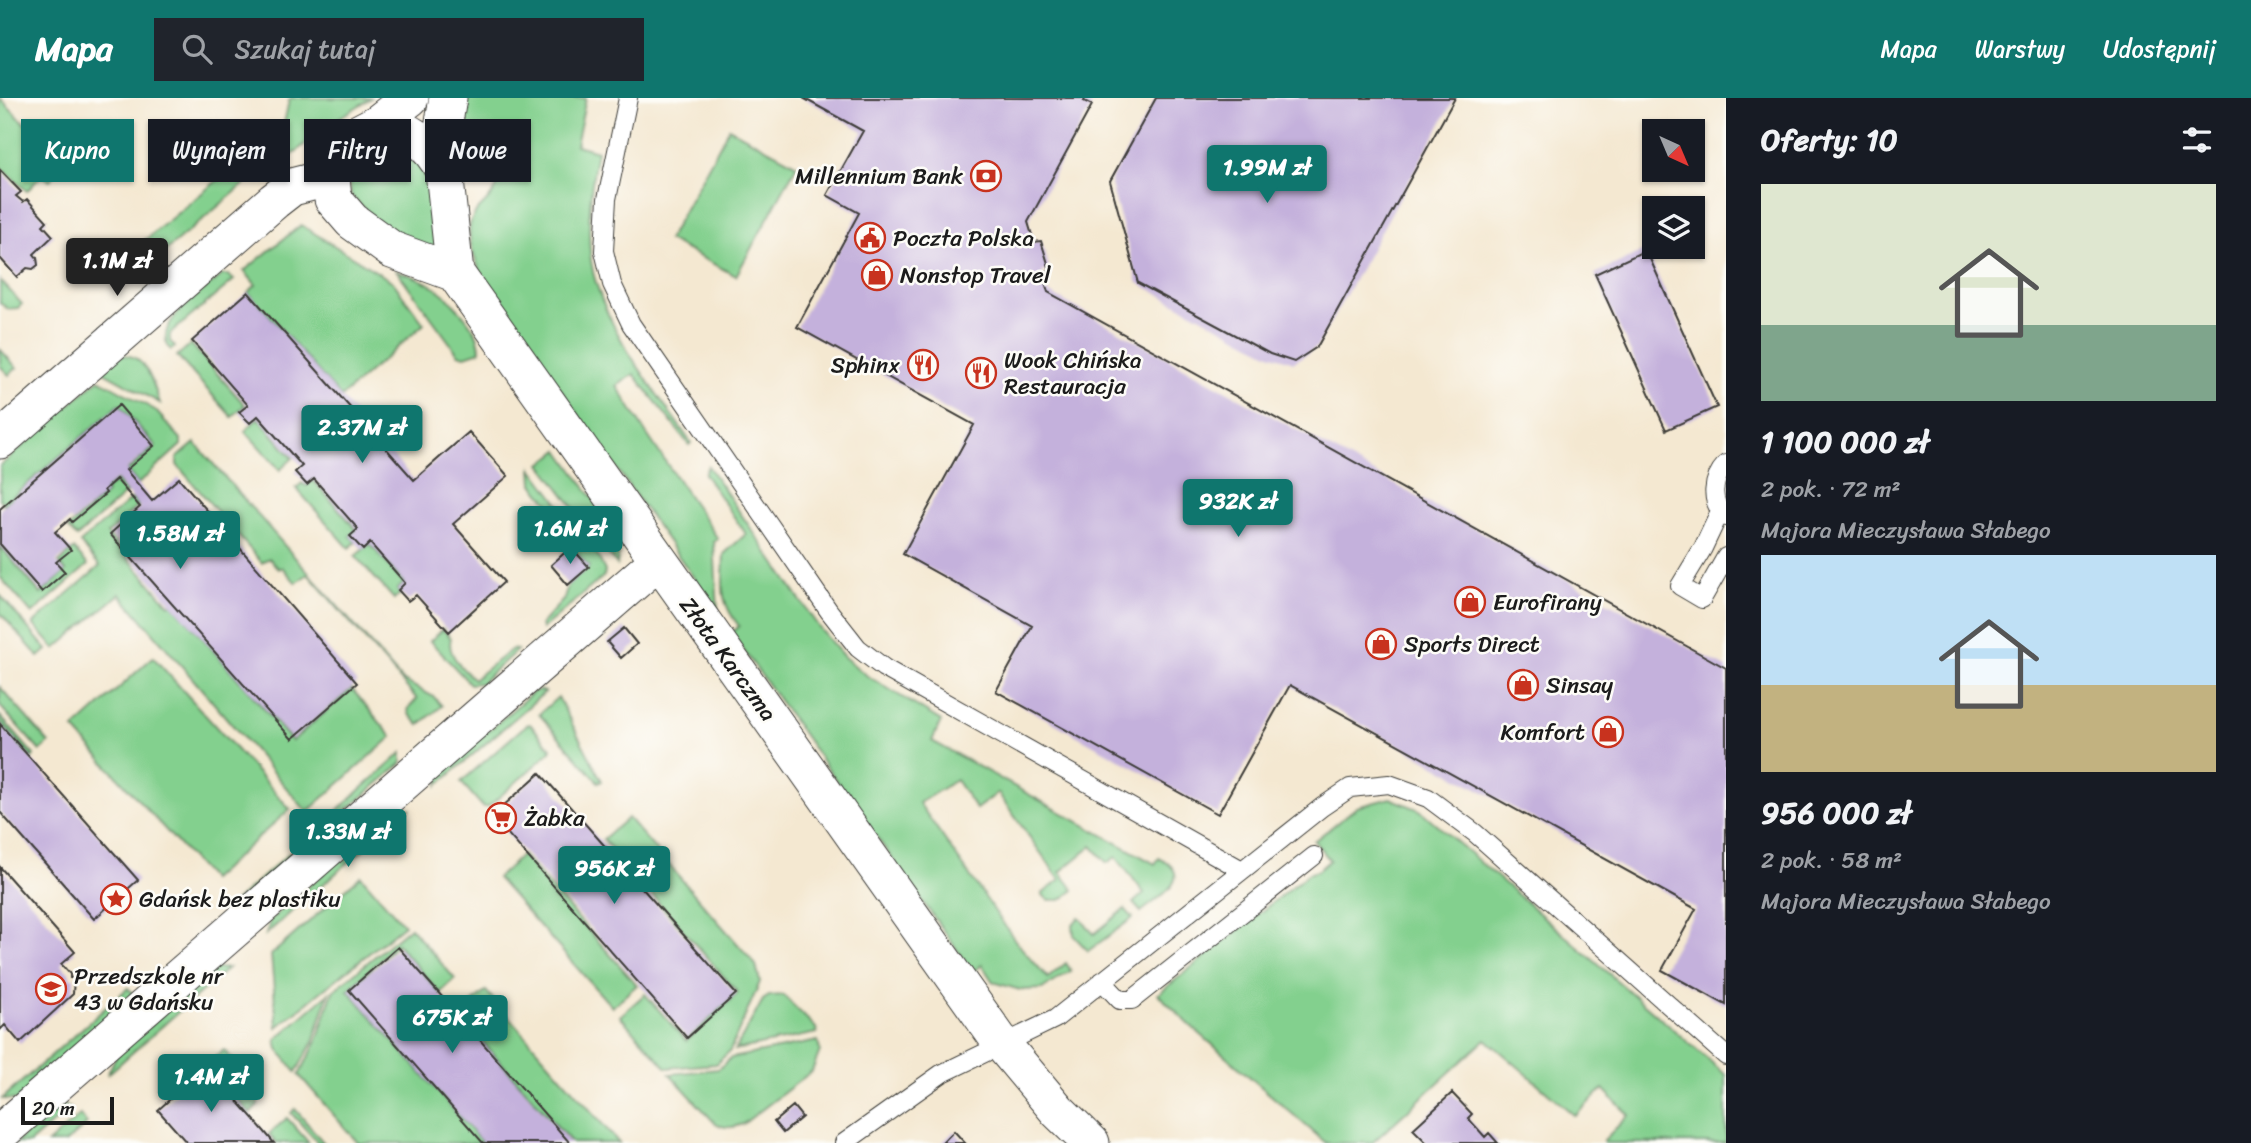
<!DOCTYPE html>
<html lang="pl">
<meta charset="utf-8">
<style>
body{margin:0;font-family:Sriracha,sans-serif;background:#20242c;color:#f1f3f6;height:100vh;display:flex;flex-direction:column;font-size:26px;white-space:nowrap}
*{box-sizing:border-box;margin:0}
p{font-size:23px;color:#9ea1a6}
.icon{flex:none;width:38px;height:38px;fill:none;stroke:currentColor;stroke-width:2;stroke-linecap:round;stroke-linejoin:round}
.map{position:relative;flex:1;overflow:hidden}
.panel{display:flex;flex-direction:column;background:#171b24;width:525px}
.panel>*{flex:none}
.top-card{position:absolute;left:21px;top:21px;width:665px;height:63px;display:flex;gap:14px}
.needle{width:46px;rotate:136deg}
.controls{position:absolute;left:1642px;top:21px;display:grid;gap:14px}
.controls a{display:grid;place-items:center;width:63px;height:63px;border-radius:0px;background:#171b24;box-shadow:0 2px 5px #0004;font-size:35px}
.scale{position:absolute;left:21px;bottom:18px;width:93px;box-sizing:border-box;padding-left:7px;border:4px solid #1c1c1c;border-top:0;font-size:19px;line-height:24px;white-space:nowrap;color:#1c1c1c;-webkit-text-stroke:5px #fdfcf7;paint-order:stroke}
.price{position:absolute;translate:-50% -60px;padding:0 16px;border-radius:7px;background:#0f766e;color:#fff;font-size:23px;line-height:46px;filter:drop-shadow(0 2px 4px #0008)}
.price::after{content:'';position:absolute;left:50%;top:42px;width:21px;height:16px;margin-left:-10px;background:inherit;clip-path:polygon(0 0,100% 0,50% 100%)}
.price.selected{background:#222;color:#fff}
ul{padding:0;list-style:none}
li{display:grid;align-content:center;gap:14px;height:371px;padding:0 35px}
li span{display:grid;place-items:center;height:217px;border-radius:0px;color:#555}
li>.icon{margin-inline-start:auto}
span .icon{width:126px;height:126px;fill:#fffc;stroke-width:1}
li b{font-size:30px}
h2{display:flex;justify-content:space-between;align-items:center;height:84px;padding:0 35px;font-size:30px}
.tag{padding:0 24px;border-radius:0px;background:#171b24;box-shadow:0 2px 5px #0004;font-size:24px;line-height:63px}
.tag.selected{background:#0f766e;color:#fff}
header{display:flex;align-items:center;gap:42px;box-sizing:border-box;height:98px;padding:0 35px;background:#0f766e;color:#fff}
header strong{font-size:33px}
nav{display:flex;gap:38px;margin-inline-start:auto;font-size:24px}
.search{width:490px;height:63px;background:#20242c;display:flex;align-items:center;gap:18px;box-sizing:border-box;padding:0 24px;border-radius:0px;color:#9ea1a6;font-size:26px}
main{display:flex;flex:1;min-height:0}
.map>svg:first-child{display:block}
.green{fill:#83d08e;stroke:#507655;stroke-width:2}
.building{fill:#c4b1dc}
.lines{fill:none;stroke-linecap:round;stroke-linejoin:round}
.service-casing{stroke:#3c3b37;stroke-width:20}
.minor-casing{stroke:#3c3b37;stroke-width:39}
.service{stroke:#fff;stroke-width:18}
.minor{stroke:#fff;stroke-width:37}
.labels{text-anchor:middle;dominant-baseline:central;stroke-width:5;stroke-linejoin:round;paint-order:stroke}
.poi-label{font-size:23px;fill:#1c1c1c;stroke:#fdfcf7;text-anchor:start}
.street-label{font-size:23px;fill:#1c1c1c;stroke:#fdfcf7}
</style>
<header>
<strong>Mapa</strong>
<div class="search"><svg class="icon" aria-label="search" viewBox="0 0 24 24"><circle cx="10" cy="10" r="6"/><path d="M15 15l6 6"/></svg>Szukaj tutaj</div>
<nav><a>Mapa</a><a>Warstwy</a><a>Udostępnij</a></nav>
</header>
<main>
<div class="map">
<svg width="1726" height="1045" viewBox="0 0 1726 1045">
<rect width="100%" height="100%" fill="#fdfcf7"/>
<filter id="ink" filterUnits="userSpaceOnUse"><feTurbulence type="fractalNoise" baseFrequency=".0143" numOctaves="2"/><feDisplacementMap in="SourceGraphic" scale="14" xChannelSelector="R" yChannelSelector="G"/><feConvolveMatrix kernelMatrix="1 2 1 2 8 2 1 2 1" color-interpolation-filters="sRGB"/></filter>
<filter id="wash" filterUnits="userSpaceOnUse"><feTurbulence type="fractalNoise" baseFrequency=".00686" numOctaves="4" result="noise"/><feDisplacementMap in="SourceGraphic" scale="28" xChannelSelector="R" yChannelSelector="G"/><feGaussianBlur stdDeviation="1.57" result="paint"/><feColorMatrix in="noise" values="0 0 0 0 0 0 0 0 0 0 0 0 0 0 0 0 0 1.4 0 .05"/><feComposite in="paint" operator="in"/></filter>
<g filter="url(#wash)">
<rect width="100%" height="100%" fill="#f4e8d1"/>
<!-- green -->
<path class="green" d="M0,0l65,67 -15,15 -9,-4 -14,15 -27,-24z
M292,0h79l-45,28 -50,43 -16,2 -123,104 -11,-3 20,-19 -7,-8 81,-67 12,-25 20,-11 8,-2 5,2 18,-14 6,-28z
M460,0h126l-10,47 21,6c-7,38 -13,95 -1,132 18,59 61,109 95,160l-2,2 -55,-71 -17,12 29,47 72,106 -4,3 4,70 -230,-325c-9,-18 -21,-41 -18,-62 3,-17 23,-24 28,-41 1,-6 -1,-15 -2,-21 -1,-8 -1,-15 -5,-22 -5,-1 -12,-1 -17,-2 -18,-5 -14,-27 -14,-41z
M729,30l68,37 -61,111 -68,-36z
M394,43l33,22 16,90 -49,-16 -42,-40 -3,-13 3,-15 7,-13 12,-9z
M301,127l92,57 31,42 -83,73 -93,-105 8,-7 -12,-14z
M397,173c33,9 51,23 71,50 7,10 12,18 12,30l-15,5 -7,-2z
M222,177h6l6,5 -64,54v7l5,6 -4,3c-23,-25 34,-59 51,-75z
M0,182l22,24 -4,4 -10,1 -8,-6z
M191,246l54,61 -13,12 -55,-61z
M0,251l17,19 -8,7 -9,-9z
M122,257c25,-1 31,30 38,48l-60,-33z
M99,281l56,31 26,29v6l-43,39 -11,-13 29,-25 -37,-41 -115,99 -4,-5v-33z
M258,320l35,40 -13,12 -35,-39z
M195,345l207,237 32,17 8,9 -23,19 -10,-11 -1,-5 9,-10 -109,-125 -12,9 -14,-16 -3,2 -10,-11 -7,5 -85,-98v-7z
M559,352l56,80 4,21 -2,14 -76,-101z
M708,368l112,163 24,28 22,18 75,46 -9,20 223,123 4,-6c38,19 1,38 -18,54l-8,-9 11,-10 -28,-36 -9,6 -15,-17 -32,26 14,18 -13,10h-13l-6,-6 18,-14 -62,-87 -22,16 -20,-29 -37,23 98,140 31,35 18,-15 5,8 -29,18 -22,1 -27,-8 -11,-17 -9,7 -242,-339 8,-7c-21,-27 -16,-40 -15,-72l22,-20 -42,-60z
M532,370l66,88 7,15 -1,5 -62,53 -1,-5 23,-25 4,-14 21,-18 -18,-20 7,-8 -45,-55z
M313,382l44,50 -7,6 6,6 -7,6 -53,-60 6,-5 4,3z
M116,383l10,12 -49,44 -9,-9 39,-35 -2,-3z
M131,401l7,7 -31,28 62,71 3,-2 120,138 60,-52 40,48 -85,75 -187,-218 -65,55 -22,-25 67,-58 -20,-23z
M370,446l34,39 -7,7 3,4 -6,5 -39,-43z
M0,448l41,48 25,-23 -7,-8 15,-14 14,16 -56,49 -32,-37z
M0,497l47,55 -8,7 -39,-44z
M443,531l8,9c-5,15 12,32 23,41l38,-30 5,1 -36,33 -11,1 -40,-43z
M153,559l137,152 -79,71 -137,-151z
M0,589l49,56 -9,8 -40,-45z
M540,592l5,2 -107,93 3,-13 92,-80z
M558,599l44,84 -3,2 -60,-69z
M0,618l34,39 -2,3 -32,-36z
M530,626l21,24 -1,4 -62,55h-5l-22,-25 65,-57z
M402,655v10l-164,139h-4z
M1390,700l30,12 306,265v68h-121l-2,-2 26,-26 -26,-26 -28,27 -89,-77 -114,104h-46l-135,-117 -33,-32 150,-120 9,-3 13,-11 -16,-19 43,-34z
M404,709l6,2 -144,125 4,-14 128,-112z
M628,720l128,147 4,17 -30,69 -14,13 -49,4 -47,-52 25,-22 41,47 52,-48 -135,-154z
M522,757l115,130 -25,22 -115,-129z
M361,778l43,49 -127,102 -6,-72z
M1125,811l8,9 -45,33 -14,-15 -1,-12 6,-7 15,17z
M410,829l45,52 -15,14 -43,-49 -49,46 135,153h-125l-59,-68 17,-32 17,-52z
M228,870l-121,107 9,-19 97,-87z
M128,890l8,9 -116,103 -18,-1z
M486,893l133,152h-47l-113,-128z
M329,895l-16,49 -17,30 -18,-23 -2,-10z
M783,897l33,33 1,5 -82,17 28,-50 6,-4z
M818,943l2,10 -8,20 -69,53c-11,4 -19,5 -29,-2l-44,-48 48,-5 13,-11z
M224,952l33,38 1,18 -8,7 -43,-49z
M62,1007l8,3 -40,35h-15l42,-36z
M295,1011l29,34h-6l-27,-30z
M80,1017l7,9 -22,19h-17z
M287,1020l22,25h-32l-8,-9z"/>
<g id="blocks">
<!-- building -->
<path class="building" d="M803,0h283l-2,3 8,4 -64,117 6,20 7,-1 9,29 -8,2 6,20 678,376v337l-64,-35 34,-61 -406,-224 -72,129 -222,-123 36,-65 -129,-72 71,-129 -177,-98 62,-114 -32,-18 36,-64z
M1156,0h299l-138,249 -23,15 -24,-8 -132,-71 -28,-102z
M0,72l21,22 -5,4 7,6 4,-3 20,22 -4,4 10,11 -19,18 3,4 1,7 -5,4 -6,-1 -10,9 -17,-19z
M1646,152l71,157 -51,23 -71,-156z
M248,194l166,188 55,-48 39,44 -55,48 51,58 -55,50 -33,-37 -8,6 -10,-11 7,-7 -35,-40 -7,7 -13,-14 8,-7 -44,-50 -7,6 -12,-13 7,-6 -44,-50 -8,7 -11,-11 9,-7 -56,-64z
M119,307l35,41 -28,24 26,31 27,-23 178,205 -65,56 -182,-205 30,-27 -24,-28 -12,11 2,3 -34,29 -2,-3 -15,13 16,18 -15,12 9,10 -23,20 -42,-48v-35z
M571,449l18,20 -21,18 -17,-20z
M624,530l13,16 -16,14 -14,-16z
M0,626l138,156 -44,39 -94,-107z
M540,675l196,221 -49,44 -195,-222z
M0,769l75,85 -14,12 9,10v4h4l-1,16 -53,49 -15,-18 -5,5z
M398,849l61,69 111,127h-87l-134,-153z
M207,968l57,65 10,12h-87l-29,-33z
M1452,995l20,21 -4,4 17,19 4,-4 9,10h-71l-14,-14z
M793,1008l9,11 -19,16 -9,-11z
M954,1033l11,12h-23z"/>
</g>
</g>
<g filter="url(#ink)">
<use href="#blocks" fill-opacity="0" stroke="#3c3b37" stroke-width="2"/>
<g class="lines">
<!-- service casing -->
<g class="service-casing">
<path id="service" d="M628,0l-21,101 -3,52 8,33 19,40 198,287 29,37 26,20 358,202
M1726,366c-14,15 -17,38 0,53
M1720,414l-17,36 -23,38 22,13 24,-42
M1102,883l18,19h12l182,-144
M844,1045l97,-69 114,-55 267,-212 28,-19 39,-4 39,14 47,35 251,223"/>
</g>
<!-- minor casing -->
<g class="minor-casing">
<path id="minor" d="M410,0l-32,25 -23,12 -17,13 -7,29 2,22 19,22 40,29 63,23
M378,25c30,6 52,19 66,48l11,102 547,771 56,67 33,32
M438,60l10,-60
M0,342l274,-239 18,-14 39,-10
M0,1035l658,-572"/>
</g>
<!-- service -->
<use href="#service" class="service"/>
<!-- minor -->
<use href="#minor" class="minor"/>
</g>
</g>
<!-- icons -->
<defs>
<g id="bank-ring" transform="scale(1.575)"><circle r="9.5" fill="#fdfcf7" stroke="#c8321e" stroke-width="1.5"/><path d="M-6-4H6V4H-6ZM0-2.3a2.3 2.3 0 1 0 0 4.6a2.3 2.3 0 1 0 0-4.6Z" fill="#c8321e"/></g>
<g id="civic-ring" transform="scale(1.575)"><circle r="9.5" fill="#fdfcf7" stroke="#c8321e" stroke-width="1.5"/><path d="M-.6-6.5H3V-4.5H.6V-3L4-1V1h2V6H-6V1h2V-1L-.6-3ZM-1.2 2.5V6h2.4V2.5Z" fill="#c8321e"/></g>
<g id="shop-ring" transform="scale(1.575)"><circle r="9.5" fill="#fdfcf7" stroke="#c8321e" stroke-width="1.5"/><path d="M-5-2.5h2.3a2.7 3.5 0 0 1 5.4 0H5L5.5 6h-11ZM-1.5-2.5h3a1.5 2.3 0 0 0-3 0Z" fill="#c8321e"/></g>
<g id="restaurant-ring" transform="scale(1.575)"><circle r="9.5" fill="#fdfcf7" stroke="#c8321e" stroke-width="1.5"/><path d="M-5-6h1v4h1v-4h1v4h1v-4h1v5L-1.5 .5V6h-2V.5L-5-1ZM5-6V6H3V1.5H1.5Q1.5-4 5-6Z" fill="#c8321e"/></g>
<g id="supermarket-ring" transform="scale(1.575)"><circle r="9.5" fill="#fdfcf7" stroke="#c8321e" stroke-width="1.5"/><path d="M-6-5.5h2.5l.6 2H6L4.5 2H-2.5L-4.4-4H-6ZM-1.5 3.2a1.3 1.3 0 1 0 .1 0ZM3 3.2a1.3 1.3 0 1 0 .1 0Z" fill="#c8321e"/></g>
<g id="sight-ring" transform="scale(1.575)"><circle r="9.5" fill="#fdfcf7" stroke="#c8321e" stroke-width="1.5"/><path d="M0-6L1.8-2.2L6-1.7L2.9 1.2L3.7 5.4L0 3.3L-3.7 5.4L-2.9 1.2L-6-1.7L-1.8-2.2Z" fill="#c8321e"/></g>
<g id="school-ring" transform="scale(1.575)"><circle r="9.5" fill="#fdfcf7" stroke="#c8321e" stroke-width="1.5"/><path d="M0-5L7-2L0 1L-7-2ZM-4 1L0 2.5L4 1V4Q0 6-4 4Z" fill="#c8321e"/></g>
</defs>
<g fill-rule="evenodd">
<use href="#bank-ring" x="986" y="78"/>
<use href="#civic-ring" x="870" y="140"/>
<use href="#shop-ring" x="877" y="177"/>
<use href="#restaurant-ring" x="923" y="267"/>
<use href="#restaurant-ring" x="981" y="275"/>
<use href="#shop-ring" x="1470" y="504"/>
<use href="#shop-ring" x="1381" y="546"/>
<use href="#shop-ring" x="1523" y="587"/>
<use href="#shop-ring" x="1608" y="634"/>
<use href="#supermarket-ring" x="501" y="720"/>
<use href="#sight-ring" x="116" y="801"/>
<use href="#school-ring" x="51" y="891"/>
</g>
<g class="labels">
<!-- poi labels -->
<g class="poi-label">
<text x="963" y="78" text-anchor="end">Millennium Bank</text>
<text x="893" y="140">Poczta Polska</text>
<text x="900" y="177">Nonstop Travel</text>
<text x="1004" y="262">Wook Chińska<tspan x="1004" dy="26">Restauracja</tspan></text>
<text x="900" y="267" text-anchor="end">Sphinx</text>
<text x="1493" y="504">Eurofirany</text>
<text x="1404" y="546">Sports Direct</text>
<text x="1546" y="587">Sinsay</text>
<text x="1585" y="634" text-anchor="end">Komfort</text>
<text x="524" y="720">Żabka</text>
<text x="139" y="801">Gdańsk bez plastiku</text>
<text x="74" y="878">Przedszkole nr<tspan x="74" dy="26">43 w Gdańsku</tspan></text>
</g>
<!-- street labels -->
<g class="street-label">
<text transform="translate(728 561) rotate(54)">Złota Karczma</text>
</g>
</g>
</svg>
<div class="controls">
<a><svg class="needle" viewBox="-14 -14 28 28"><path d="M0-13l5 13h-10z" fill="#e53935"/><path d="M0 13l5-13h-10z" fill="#9ea1a6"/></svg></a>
<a><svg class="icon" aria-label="layers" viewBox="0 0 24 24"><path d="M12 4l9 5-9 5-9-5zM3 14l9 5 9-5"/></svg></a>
</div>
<div class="scale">20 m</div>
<b class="price" style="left:1267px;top:107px">1.99M zł</b>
<b class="price selected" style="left:117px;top:200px">1.1M zł</b>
<b class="price" style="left:362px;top:367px">2.37M zł</b>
<b class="price" style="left:1238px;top:441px">932K zł</b>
<b class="price" style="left:570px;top:468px">1.6M zł</b>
<b class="price" style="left:180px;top:473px">1.58M zł</b>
<b class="price" style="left:348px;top:771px">1.33M zł</b>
<b class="price" style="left:614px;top:808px">956K zł</b>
<b class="price" style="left:452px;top:957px">675K zł</b>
<b class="price" style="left:211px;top:1016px">1.4M zł</b>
<div class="top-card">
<a class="tag selected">Kupno</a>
<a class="tag">Wynajem</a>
<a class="tag">Filtry</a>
<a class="tag">Nowe</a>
</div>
</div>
<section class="panel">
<h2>Oferty: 10<svg class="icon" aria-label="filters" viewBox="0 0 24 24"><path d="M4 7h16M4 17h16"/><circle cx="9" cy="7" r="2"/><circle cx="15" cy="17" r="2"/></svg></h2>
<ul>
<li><span style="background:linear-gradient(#dfe7d0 65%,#7fa58c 0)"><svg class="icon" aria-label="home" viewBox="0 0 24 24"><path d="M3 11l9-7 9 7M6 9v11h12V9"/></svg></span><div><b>1 100 000 zł</b><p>2 pok. · 72 m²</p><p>Majora Mieczysława Słabego</p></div></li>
<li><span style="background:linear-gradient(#bfe0f5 60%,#c2b280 0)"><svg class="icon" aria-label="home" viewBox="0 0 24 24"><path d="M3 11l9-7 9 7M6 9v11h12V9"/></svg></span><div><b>956 000 zł</b><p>2 pok. · 58 m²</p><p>Majora Mieczysława Słabego</p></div></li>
</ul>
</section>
</main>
